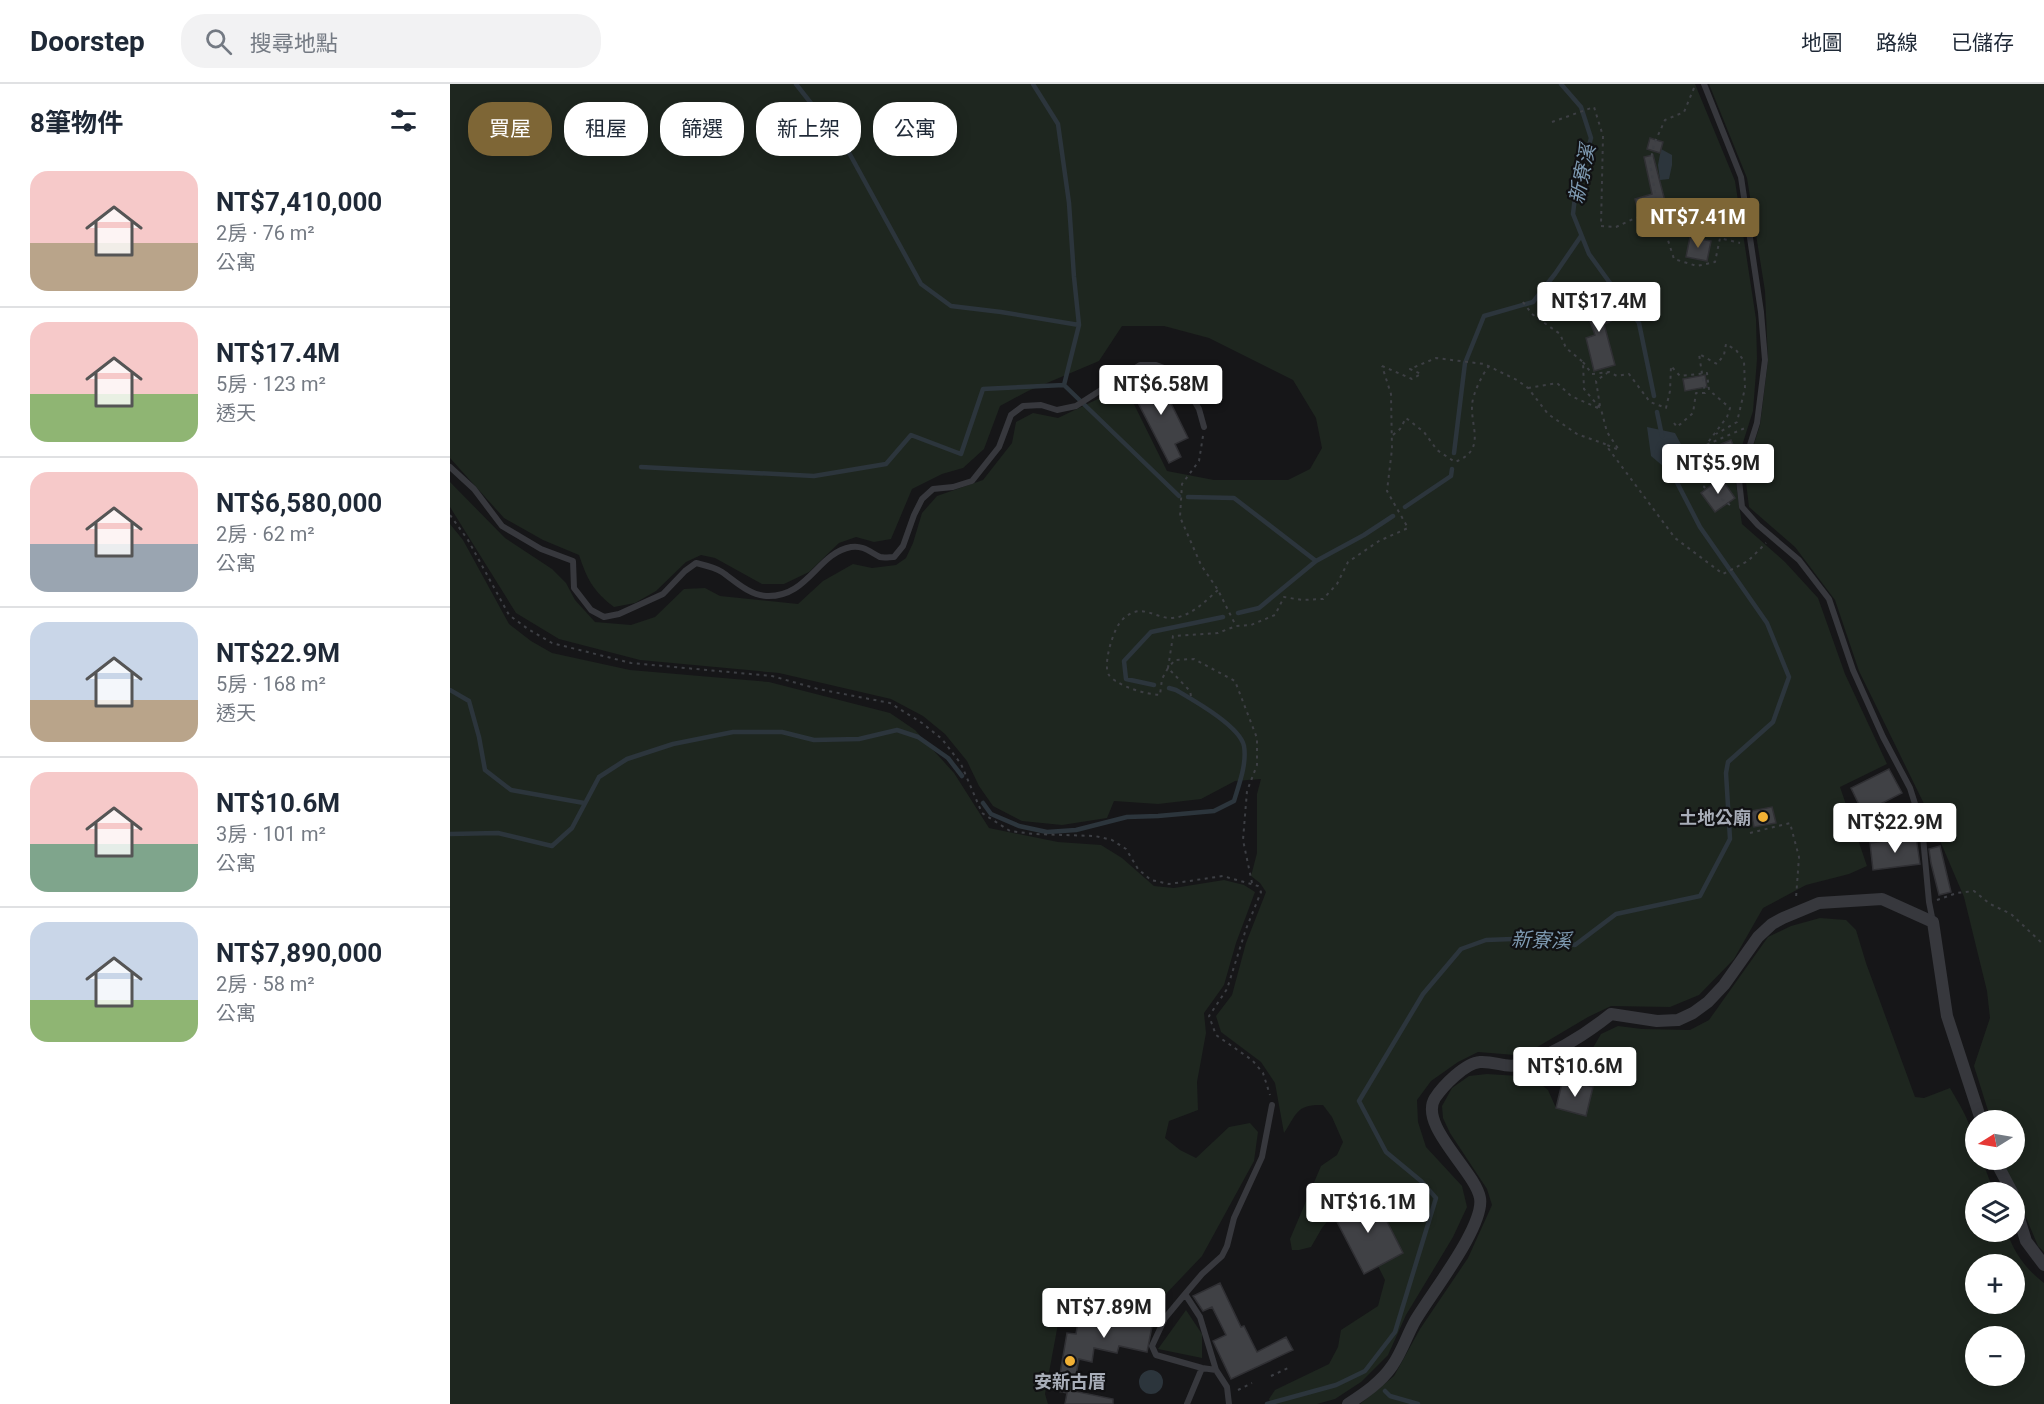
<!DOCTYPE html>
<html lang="zh-TW">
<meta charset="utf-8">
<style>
body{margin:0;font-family:Roboto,"Noto Sans TC",sans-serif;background:#f2f2f3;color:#1f2937;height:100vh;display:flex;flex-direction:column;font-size:22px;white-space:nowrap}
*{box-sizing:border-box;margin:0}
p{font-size:20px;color:#747a83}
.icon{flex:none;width:33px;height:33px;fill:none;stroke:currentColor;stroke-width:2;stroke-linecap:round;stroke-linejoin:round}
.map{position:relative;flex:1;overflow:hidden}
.details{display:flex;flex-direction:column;background:#fff;width:450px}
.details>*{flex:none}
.hud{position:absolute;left:18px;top:18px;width:570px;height:54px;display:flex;gap:12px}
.needle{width:39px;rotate:259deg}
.buttons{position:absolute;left:1515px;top:1026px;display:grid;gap:12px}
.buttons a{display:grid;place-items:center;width:60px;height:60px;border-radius:50%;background:#fff;box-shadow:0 3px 15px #0003;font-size:30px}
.price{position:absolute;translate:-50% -51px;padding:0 14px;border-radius:6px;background:#fff;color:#222;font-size:20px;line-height:39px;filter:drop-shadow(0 2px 3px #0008)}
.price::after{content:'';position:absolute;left:50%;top:36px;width:18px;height:14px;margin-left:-9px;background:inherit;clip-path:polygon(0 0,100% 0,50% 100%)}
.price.on{background:#7e6636;color:#fff}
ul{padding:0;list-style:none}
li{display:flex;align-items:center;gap:18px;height:150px;padding:0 30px}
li+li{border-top:2px solid #e0e1e3}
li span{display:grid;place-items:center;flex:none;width:168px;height:120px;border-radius:18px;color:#555}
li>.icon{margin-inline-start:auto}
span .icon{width:72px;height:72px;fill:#fffc;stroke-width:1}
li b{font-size:26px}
h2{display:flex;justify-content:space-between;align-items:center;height:72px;padding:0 30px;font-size:26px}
.pill{padding:0 21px;border-radius:24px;background:#fff;box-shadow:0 3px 15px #0003;font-size:21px;line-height:54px}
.pill.on{background:#7e6636;color:#fff}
header{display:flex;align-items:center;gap:36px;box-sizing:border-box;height:84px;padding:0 30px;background:#fff;border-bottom:2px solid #e0e1e3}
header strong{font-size:28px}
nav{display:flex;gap:33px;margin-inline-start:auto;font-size:21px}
.search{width:420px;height:54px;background:#f2f2f3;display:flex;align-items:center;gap:15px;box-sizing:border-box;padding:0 21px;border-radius:24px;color:#747a83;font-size:22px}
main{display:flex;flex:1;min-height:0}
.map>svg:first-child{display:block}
.green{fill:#1e261f;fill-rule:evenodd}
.water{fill:#2c353c}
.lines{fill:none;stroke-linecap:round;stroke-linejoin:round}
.stream{stroke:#2c353c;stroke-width:4.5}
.building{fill:#404145;stroke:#303034;stroke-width:1.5}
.path{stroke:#3d3f44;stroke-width:2;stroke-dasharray:3 4.5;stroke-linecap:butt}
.service{stroke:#37383d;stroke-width:6}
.minor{stroke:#37383d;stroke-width:12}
.poi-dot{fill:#f2b134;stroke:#111113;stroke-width:2}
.labels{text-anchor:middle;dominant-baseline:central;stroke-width:4.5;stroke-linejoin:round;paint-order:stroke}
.poi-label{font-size:18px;font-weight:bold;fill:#a8adb8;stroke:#111113;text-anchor:end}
.water-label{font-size:20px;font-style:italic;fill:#7f9bb3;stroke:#111113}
</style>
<header>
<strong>Doorstep</strong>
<div class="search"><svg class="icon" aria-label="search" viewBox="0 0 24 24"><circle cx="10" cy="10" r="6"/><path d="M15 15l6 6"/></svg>搜尋地點</div>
<nav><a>地圖</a><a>路線</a><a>已儲存</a></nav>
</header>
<main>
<section class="details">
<h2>8筆物件<svg class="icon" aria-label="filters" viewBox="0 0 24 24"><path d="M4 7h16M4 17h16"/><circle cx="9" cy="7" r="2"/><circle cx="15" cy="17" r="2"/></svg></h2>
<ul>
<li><span style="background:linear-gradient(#f6c9c9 60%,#b9a48a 0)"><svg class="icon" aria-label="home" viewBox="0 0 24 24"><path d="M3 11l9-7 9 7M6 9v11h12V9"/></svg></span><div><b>NT$7,410,000</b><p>2房 · 76 m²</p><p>公寓</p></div></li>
<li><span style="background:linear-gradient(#f6c9c9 60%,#8fb573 0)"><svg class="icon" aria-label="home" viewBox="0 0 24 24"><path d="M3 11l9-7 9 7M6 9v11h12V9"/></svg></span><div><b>NT$17.4M</b><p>5房 · 123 m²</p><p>透天</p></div></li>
<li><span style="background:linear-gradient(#f6c9c9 60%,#9aa5b1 0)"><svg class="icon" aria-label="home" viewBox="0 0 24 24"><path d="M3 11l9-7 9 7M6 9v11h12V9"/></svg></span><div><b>NT$6,580,000</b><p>2房 · 62 m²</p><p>公寓</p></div></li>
<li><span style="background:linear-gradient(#c9d6e8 65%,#b9a48a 0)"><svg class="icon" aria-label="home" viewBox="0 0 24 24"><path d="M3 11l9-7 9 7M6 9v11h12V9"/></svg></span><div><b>NT$22.9M</b><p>5房 · 168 m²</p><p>透天</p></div></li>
<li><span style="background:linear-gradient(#f6c9c9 60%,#7fa58c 0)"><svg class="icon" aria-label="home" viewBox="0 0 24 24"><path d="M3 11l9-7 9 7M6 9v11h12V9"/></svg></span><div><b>NT$10.6M</b><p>3房 · 101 m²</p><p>公寓</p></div></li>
<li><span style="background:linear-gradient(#c9d6e8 65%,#8fb573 0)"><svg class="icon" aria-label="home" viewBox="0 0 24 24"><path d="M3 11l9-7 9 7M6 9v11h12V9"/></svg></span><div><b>NT$7,890,000</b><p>2房 · 58 m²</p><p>公寓</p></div></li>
</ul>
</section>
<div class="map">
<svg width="1594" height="1320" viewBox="0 0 1594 1320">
<rect width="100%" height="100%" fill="#161618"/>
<!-- green -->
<path class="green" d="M0,0h1245l40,97 21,138 1,40 -4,52 -19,60 8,53 43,38 33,36 27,76 42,90 -47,23 27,79 -18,8 -43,11 -43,23 -29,51 -35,36 -29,12 -59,-1 -23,11 -54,32 -19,6 -37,-3 -20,10 -27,19 -14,19 1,22 8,25 36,39 5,21 -14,30 -47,78 -18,40 -27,27 -26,17 -18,5h-46l-2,-5 6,-9 54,-26 9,-17 3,-17 37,-24 7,-26 -7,-14 25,-13 -30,-59 -40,20 -11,14 -11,19 -12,3h-7l-2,-11 31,-73 16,-11 6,-13 -11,-25 -9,-12c-26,-1 -26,8 -39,28l-9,-50 -14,-21 -40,-30 -5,-16 16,-21 14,-52 20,-51 -6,-9 -9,-7 6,-23v-59l4,-15 -26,2 -34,18 -43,5 -44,-3 -7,17 -45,7 -40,-4 -29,-15 -14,-20 -12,-25 -22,-27 -22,-18 -32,-17 -112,-26 -139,-13 -81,-21 -43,-26 -66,-106v-25l55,56 47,31 14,14 9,17 20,22 36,3 24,-8 29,-28 21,-1 15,8 78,8 25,-23 30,-17 19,4 24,-3 10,-7 7,-15 9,-30 15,-17 46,-16 29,-37 4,-21 17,-9 25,5 67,-32 42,85 47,9h74l22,-11 12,-21 -6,-30 -23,-38 -84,-42 -45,-12h-42l-23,35 -71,30 -28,15 -16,43 -21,19 -21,6 -30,15 -21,50 -17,3 -18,-5 -17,6 -30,29 -25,12h-22l-47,-26 -14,-3 -15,7 -30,29 -21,12 -21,4c-21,-16 -27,-28 -35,-52l-36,-15 -39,-22 -54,-60z
M1259,0h335v1168l-6,-6 -36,-86h12v-40h-23l-17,-54 16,-48 -3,-27 -23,-94 -37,-87 -68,-139 -24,-71 -40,-53 -46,-40 -3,-25 2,-20 12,-37 8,-64 -3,-70 -18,-113z
M0,440l13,16 46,84 22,17 21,12 78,17 139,12 121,31 25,17 39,43 35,55 69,14 43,3 21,13 32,28 20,2 50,-8 20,5 11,7 -19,51 -12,42 -20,28 2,20 -9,49 1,28 -29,11 -4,17 15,12 16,8 33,-31 21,-4 8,9 -4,29 -52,95 -39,41 -85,-7 -15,7 -18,97 3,10h-598z
M1370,834l26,2 10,10 10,33 49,134 9,1 26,-10c15,26 25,41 26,72h6l12,32h-18v40h31c8,22 18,36 37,51v121h-684l34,-28 26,-47 48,-71 24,-53 -5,-16 -37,-56 -7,-15 -1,-12 10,-18 17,-12 18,-2 45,3 16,13 8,18 30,8 7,-29 -6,-29 14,-24 17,-8 24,3 48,1 19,-10 59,-83 23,-11zM1526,1180h38v40h-38zM1526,1252h38v40h-38z
M736,1226l16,24v24l-44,-9z"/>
<!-- water -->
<path class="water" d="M1211,65l11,6v10l-3,14 -9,1 -2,-15z
M1197,343l28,6 8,15 -13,24 -19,-16z
M689 1298a12 12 0 1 1 24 0a12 12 0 1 1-24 0Z"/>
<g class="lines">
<!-- stream -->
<path class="stream" d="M346,0l51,65 74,135 30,22 50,6 78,13
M583,0l25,40 11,79 5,74 5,48 -15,60 115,111
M1111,0l20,23 10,31 -16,59 -2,17 16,40 50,69 15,73
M1207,328l5,24
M1004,369l11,-90 19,-47 49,-14 22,-28 26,-38
M191,383l173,9 72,-12 25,-29 50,19 22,-65 81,-4
M738,413l46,1 82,63 48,-26 29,-19
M955,423l46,-31 1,-7
M788,529l21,-5 57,-47
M704,601l-28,-6 -2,-18 27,-29 72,-15
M0,606l19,11 10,36 6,33 26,20 73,13
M533,719l8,11 28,12 28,6 29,-2 51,-13 31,-1 56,-5 20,-10c5,-17 13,-37 10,-55 -4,-20 -51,-46 -68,-56l-7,-2
M0,750l48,-1 54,13 20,-18 27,-51 28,-18 46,-15 60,-12h49l32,8 45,-1 38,-9 21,7 30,21 14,18
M935,1307l5,5 28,8
M817,1320l69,-19 29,-14 30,-39 41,-134 -15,-17 -35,-29 -27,-51 64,-107 38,-45 25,-9 50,-2 39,7 41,-31 84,-18 30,-57 -4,-66 2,-11 45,-40 16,-45 -22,-54 -67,-96 -31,-60"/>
</g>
<!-- building -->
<path class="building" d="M1200,54l13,4 -3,11 -13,-4z
M1203,71l13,50 -28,6 -3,-12 17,-5 -8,-37z
M1240,153l21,4 -4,20 -21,-4z
M1150,208l11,29 -7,3 11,41 -21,6 -8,-33 9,-3 -13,-36z
M707,291l31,63 -13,6 6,13 -12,6 -38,-74z
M1255,291l2,12 -22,4 -2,-12z
M1281,356l6,14 -22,9 -6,-14z
M1271,394l14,20 -20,14 -14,-19z
M1439,685l13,24 -39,20 -12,-25z
M1322,723l4,16 -22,4 -3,-16z
M1466,753l4,27 -47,6 -3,-27z
M1490,762l11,46 -12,3 -8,-32 -2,-14z
M1113,995l30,8 -7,29 -30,-8z
M923,1110l30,59 -39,21 -31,-60z
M770,1199l21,44 3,-1 13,26 29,-15 7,13 -62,29 -18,-38 13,-6 -14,-28 -9,4 -10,-15z
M654,1211l52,11 -9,46 -28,-6 -2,7 -23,-5 -2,14 -13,-3 -6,32 40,8v5h-48l2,-11 -10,-2 10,-58 9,1 6,-35 21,4z"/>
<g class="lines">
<!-- path -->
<path class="path" d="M1244,4l-10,24 -19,8 -11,24 -4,20 8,45 16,50 23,7 18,-4 5,-24 20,5
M1102,38l42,-15 9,29 -2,90 15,1 17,-8 26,-8
M1073,218l9,12 28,20 6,14 17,14 1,27 17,20 6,23 12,18 -12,-5
M1133,278l9,12 17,-2 8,4 12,-2 21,28 16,6 4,-17 1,-25 9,10 27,-3 2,17 21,18 -3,9 -21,28
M932,282l30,13 9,-5 -11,-5 26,-11 48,6 33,16 11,8 20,26 29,20 28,10 70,94 48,36 25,-13 18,-18
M1078,304l29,-5 14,13 27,12
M1150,322l-4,-25 11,-8
M1224,339l3,4 16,-14 3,-20h9l-6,-39 18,10 7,-9 2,-11 10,6 8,11 1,27 -8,34 -21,12
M943,351l7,-6 6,-11 18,14 13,18 18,12c31,-12 16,-33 17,-57 1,-12 10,-30 17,-39
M753,352l-4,25 -17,23 -2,33 21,48 17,25 18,36
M1280,421l-26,-18 4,-18 -2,-24 39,-17
M0,431l18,25 41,75 19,14 24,14 79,20 141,13 46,13 72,14 32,20 20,16 19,25 21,49 28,18 24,3 61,2 17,4 14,9 12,20 13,11 18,4 54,-8 35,10 3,6 -15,37 -19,60 -18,27 7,19 36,25 11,13 7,22
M741,612l-1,-5 -22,-23 -6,11 -2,16c-14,-1 -32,-6 -44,-14 -1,0 -7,-5 -7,-6 -7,-10 5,-49 14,-56 18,-17 31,-1 48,-1 20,-1 33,-16 47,-28
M1300,749l40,-10 9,34 -3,41
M802,799l-9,-43 4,-49 10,-26v-27l-22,-57 -41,-22 -19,1 -7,8 5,-32 45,-3 18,-7 15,-1 24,-10 9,-18 18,3 21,-1 14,-15 11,-22 31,-21 29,-13 -21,-37 5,-42 -1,-55 -9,-28
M1487,816l20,-7 17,-2 16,13 21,10 33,31
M821,1292l17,-8
M788,1306l14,-7"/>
<!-- service -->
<path class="service" d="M1254,0l37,93 20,135 4,48 -8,63 -18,57 3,27 16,18 41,35 30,39 24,71 30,67 27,51 12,38 7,76 4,20
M0,383l24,22 28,37 39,23 32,12 1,27 17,22 13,7 15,-3 44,-20 22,-23 11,-8c8,2 18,4 26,9 13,9 27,23 44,24 42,2 51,-43 85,-49 12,-2 19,5 29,10 4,1 10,0 14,0l9,-11 11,-31 8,-16 11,-10 20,-2 19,-6 27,-34 12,-32 12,-9 18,-1 16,5 19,-4 64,-41h16l22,8 21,36 5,18
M735,1210l-20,24 -13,28 4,9 46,13 14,2
M737,1320l15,-36
M779,1320l-2,-17 -11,-17 -16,-53 -15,-23 17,-20 20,-18 5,-10 7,-28 28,-61 10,-52"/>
<!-- minor -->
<path class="minor" d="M1545,1076l17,32
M1564,1118l12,39 18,24
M898,1320c17,-11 33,-22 44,-38 10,-14 15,-31 23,-45 15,-26 70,-95 65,-123 -5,-27 -62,-73 -45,-100 8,-12 30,-35 45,-36 19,-1 26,9 49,0 30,-11 57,-28 82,-48l46,7 21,-1 15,-7 15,-11 16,-17 34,-48 14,-13 11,-6 36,-15 63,-4 51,23 14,94 34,104"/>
</g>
<!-- markers -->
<g class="poi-dot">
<circle cx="1313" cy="733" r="6"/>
<circle cx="620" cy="1277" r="6"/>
</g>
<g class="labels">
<!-- poi labels -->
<g class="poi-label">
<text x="1301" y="733">土地公廟</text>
<text x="620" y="1297" text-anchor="middle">安新古厝</text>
</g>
<!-- water labels -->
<g class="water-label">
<text transform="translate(1132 90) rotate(-78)">新寮溪</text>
<text transform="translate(1091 856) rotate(2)">新寮溪</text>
</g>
</g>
</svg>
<div class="buttons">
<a><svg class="needle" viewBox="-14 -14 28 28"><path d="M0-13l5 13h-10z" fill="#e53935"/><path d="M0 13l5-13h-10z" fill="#747a83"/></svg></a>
<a><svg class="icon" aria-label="layers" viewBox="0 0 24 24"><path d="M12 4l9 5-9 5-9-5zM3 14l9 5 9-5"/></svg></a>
<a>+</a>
<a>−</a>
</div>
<b class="price on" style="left:1248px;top:165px">NT$7.41M</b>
<b class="price" style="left:1149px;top:249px">NT$17.4M</b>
<b class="price" style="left:711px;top:332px">NT$6.58M</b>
<b class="price" style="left:1268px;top:411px">NT$5.9M</b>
<b class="price" style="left:1445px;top:770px">NT$22.9M</b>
<b class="price" style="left:1125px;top:1014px">NT$10.6M</b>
<b class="price" style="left:918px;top:1150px">NT$16.1M</b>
<b class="price" style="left:654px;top:1255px">NT$7.89M</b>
<div class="hud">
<a class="pill on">買屋</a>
<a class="pill">租屋</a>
<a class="pill">篩選</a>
<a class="pill">新上架</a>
<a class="pill">公寓</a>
</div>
</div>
</main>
